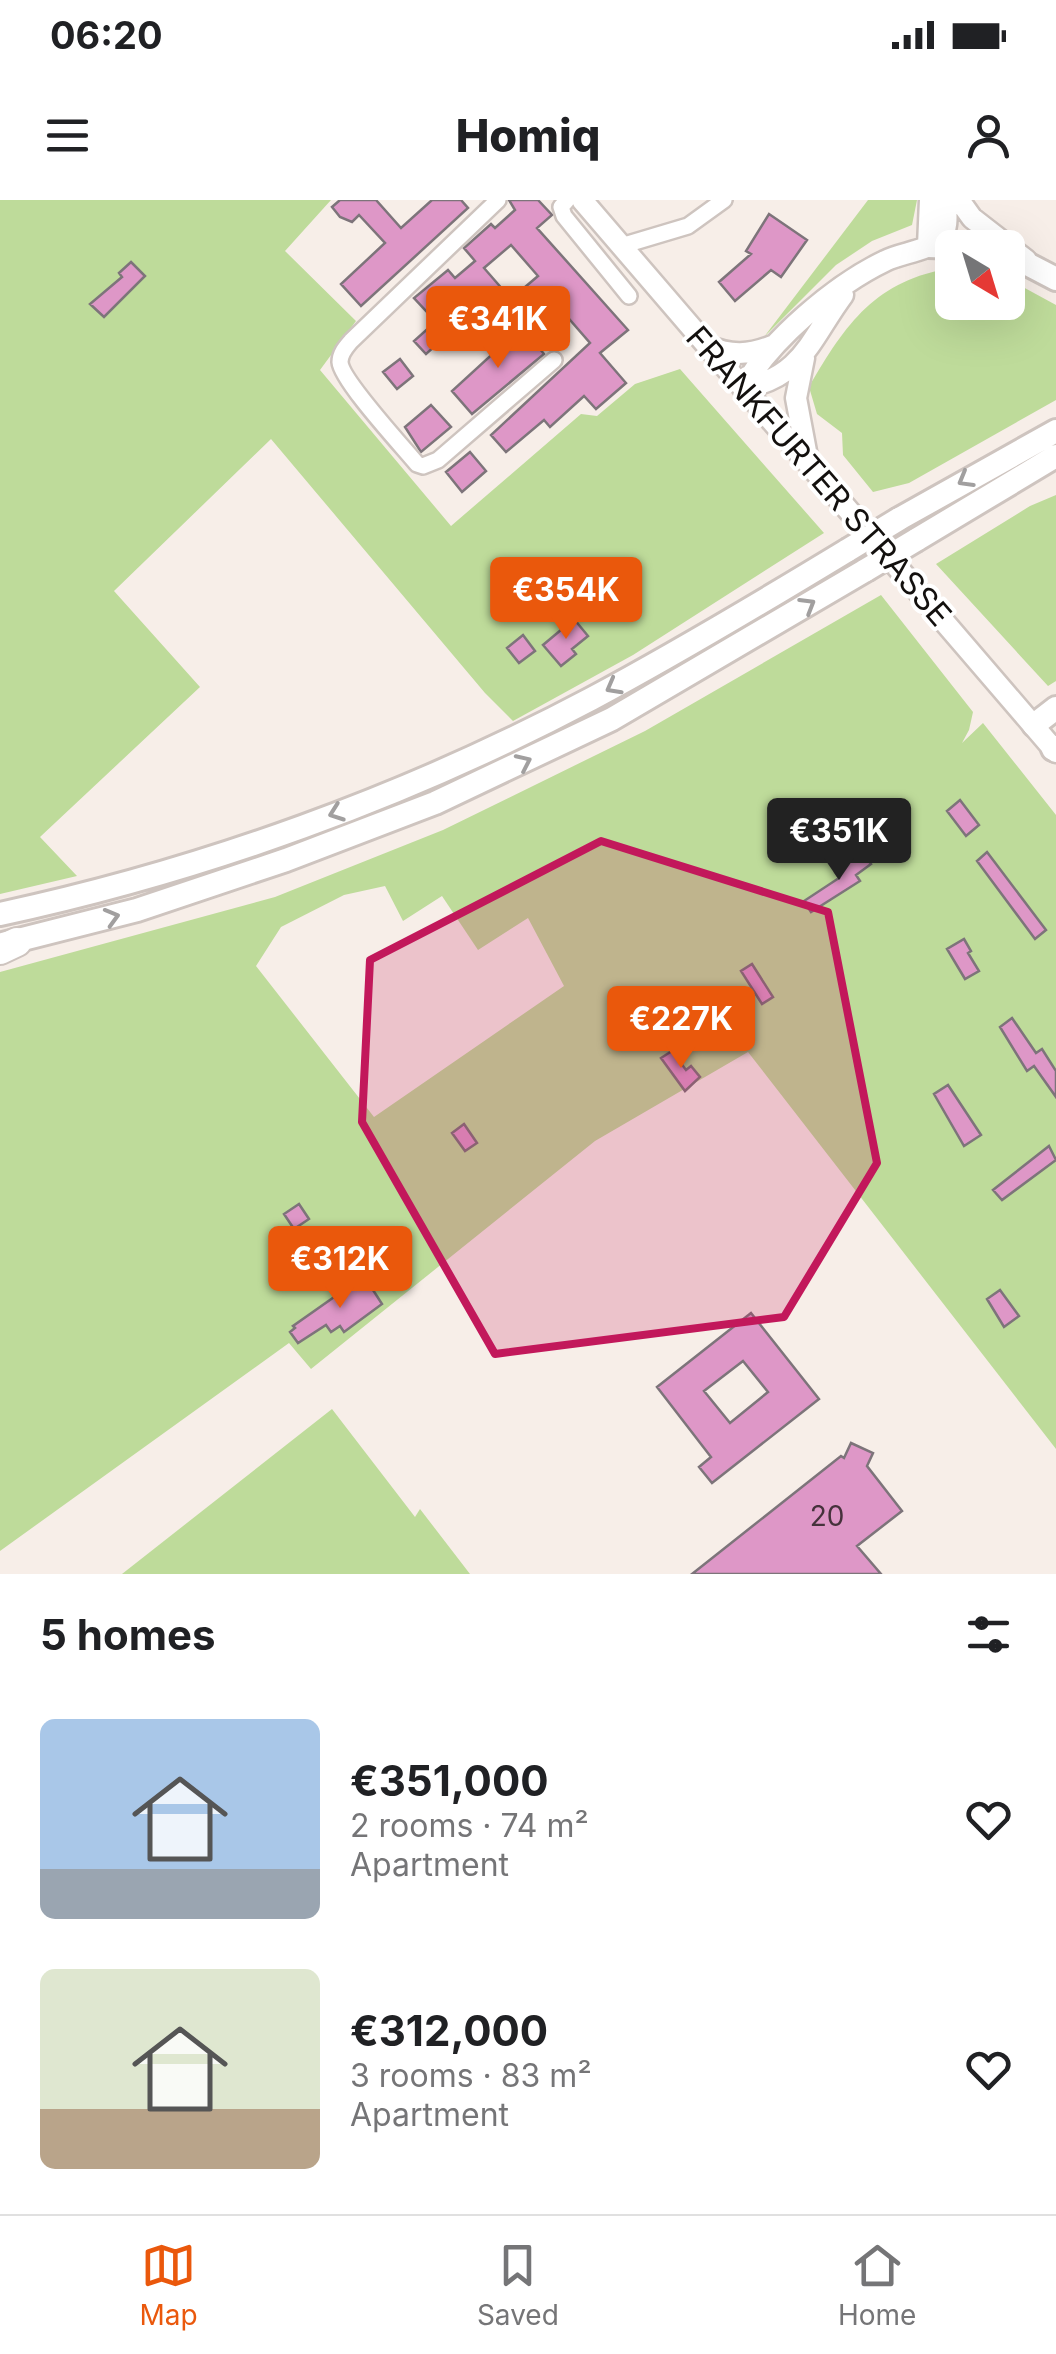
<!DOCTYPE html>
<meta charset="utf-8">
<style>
body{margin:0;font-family:Inter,sans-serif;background:#f2f2f2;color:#202124;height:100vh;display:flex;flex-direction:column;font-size:38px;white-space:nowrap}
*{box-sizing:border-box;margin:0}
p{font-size:32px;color:#757577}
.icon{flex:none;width:55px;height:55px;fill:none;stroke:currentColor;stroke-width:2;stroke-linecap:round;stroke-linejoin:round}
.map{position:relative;height:1374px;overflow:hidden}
.drawer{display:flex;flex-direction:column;background:#fff;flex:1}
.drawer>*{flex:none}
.needle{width:65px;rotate:142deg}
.fabs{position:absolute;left:935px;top:30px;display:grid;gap:20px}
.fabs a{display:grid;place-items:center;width:90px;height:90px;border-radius:15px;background:#fff;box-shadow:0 10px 40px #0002;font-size:50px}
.price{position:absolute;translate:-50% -85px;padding:0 22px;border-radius:10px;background:#ea580c;color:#fff;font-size:32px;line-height:65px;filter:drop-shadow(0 2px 5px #0008)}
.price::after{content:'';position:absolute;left:50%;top:60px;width:30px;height:22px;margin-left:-15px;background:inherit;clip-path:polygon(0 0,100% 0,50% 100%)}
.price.selected{background:#222;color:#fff}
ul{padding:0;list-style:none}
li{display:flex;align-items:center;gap:30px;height:250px;padding:0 40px}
li span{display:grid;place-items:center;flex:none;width:280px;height:200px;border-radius:15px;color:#555}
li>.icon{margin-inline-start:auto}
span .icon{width:120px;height:120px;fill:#fffc;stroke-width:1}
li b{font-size:42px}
h2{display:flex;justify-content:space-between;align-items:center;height:120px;padding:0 40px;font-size:42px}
.status{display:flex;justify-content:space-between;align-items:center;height:70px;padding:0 50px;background:#fff;direction:ltr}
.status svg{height:28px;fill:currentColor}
header{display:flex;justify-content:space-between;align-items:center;height:130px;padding:0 40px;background:#fff;font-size:45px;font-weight:800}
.tabs{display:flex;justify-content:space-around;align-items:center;height:140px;border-top:2px solid #e0e0e0;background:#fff;font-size:28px;color:#757577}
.tabs a{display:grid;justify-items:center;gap:5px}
.tabs .selected{color:#ea580c}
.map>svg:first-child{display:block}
.green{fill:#bedb9a;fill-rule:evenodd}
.building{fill:#de97c7;stroke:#7d747a;stroke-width:2.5;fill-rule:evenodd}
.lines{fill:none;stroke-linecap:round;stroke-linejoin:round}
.street-casing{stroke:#cec4bf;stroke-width:20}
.secondary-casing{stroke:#cec4bf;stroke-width:25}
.primary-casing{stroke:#cec4bf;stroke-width:28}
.highway-casing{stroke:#cec4bf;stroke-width:32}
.street{stroke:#fff;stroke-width:15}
.secondary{stroke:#fff;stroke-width:20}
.primary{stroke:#fff;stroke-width:22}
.highway{stroke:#fff;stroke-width:28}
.primary-bridge-casing{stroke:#cec4bf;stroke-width:28;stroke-linecap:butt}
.primary-bridge{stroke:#fff;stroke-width:22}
.oneway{stroke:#a19f9f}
.marked{fill:#c2185b;fill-opacity:0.2;stroke:#c2185b;stroke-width:8;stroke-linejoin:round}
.labels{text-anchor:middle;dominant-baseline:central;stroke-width:8;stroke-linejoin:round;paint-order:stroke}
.number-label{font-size:28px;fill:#46323c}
.street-label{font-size:32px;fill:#13100e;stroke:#fff}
</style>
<div class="status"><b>06:20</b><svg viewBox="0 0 49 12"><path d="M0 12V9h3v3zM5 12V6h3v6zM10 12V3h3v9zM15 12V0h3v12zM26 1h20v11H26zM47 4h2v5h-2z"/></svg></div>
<header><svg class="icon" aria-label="menu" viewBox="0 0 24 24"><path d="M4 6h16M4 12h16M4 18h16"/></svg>Homiq<svg class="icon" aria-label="person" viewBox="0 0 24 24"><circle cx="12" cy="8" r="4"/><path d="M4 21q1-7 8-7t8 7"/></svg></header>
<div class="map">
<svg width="1056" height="1374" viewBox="0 0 1056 1374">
<rect width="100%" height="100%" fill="#f7eee8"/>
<!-- green -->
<path class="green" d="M0,0h331l-46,51 71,70 -36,49 131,156 130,-112 16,2 38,-32 45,-15 144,164 -191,122 -120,66 -28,-28 -214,-254 -157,152 86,96 -160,150 37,39 -77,18z
M868,0h49l-5,25 -40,16 -36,24 -72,72z
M952,68v34h56v-23l48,26v95l-147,83 -36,9 -30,-37 -1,-22 -25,-19 -8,-27c37,-64 67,-107 143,-119z
M1056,295v186l-8,5 -112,-122 94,-58z
M881,395l92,117 -4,18 -7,13 21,-20 73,92v634l-308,-397 -153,89 -284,228 -22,-26 -289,208v-579l275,-75 168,-67 202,-99zM385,686l18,35 39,-25 36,54 50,-32 36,68 -190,131 -118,-151 25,-39 63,-32z
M332,1209l83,108 5,-8 50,65h-348z"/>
<!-- building -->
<path class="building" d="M340,0h36l25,28 31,-28h29l7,8 -107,98 -20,-22 44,-41 -26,-28 -7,7 -12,-5 -8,-10z
M509,0h29l14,15 -15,13 91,102 -28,23 26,30 -30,26 -12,-13 -34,31 -6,-7 -38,32 -15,-17 99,-92 -33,-38 -27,23 -22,-25 -16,14 -18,-21 -34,30 -26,-28 34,-28 7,8 20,-17 -11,-13 27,-24 4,4 20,-18zM511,45l27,31 -27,23 -27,-31z
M769,14l38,26 -26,37 -10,-7 -36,31 -16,-19 32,-28 -5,-3z
M131,62l14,14 -41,41 -14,-13 32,-27 -3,-4z
M433,124l12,13 -19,17 -12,-13z
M522,127l22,27 -72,60 -20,-23z
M400,159l13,17 -16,13 -14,-17z
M431,205l20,22 -30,25 -16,-25z
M470,252l16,19 -24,21 -16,-20z
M590,385l11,15 -17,13 -9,-12 4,-3 -2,-2z
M574,419l14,17 -16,13 4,5 -15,12 -18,-21z
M523,435l12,16 -16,12 -12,-15z
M960,600l19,25 -13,11 -19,-25z
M987,652l59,78 -11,9 -58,-78z
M862,653l9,11 -15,11 4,6 -49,31 -7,-11 35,-23 -4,-6z
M964,739l7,12 -3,2 11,18 -14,8 -18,-30z
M752,764l21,33 -11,7 -21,-33z
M1012,818l24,35 6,-4 14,22v26l-22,-31 -7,5 -27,-44z
M672,851l14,19 5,-4 9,11 -15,14 -24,-33z
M948,885l33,50 -17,11 -30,-52z
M464,924l13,19 -12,8 -13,-18z
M1049,946l7,14 -54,40 -9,-10z
M299,1004l10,15 -15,10 -10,-15z
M364,1076l18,28 -38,28 -4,-6 -9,6 -5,-7 -28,18 -8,-11 5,-4 -2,-2z
M1000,1090l19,26 -15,11 -17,-28z
M751,1113l68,86 -107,84 -13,-16 12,-10 -54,-70zM743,1161l25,31 -38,31 -26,-32z
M851,1243l22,10 -6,13 35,45 -45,35 24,28h-189l149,-118 3,2z"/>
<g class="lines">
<!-- street casing -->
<g class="street-casing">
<path id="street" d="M498,0l-147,141c-5,6 -11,12 -11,21 1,18 63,85 77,102l6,2 15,-6 116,-100
M567,0l-6,7 3,9 65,80
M621,46l67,-20 36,-26"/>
</g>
<!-- secondary casing -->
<g class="secondary-casing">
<path id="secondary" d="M582,0l474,552
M959,0l13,18 54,42
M928,46l2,-46
M708,146c22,10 42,9 64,0
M804,158l-8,40 12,64
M743,188c27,-48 92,-103 142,-127 17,-9 43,-9 56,-24 8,-9 5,-25 5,-37
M743,188c59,-10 68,-50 100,-93"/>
</g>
<!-- primary casing -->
<g class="primary-casing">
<path id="primary" d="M928,46l55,2
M1008,54l48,25
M899,319l157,-88
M916,340l140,-84
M1034,525l22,-17
M1053,549l3,-2
M0,714c204,-44 406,-117 591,-215 88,-47 173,-98 257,-149
M3,744l134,-34 149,-50 149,-57 177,-84 254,-149"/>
</g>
<!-- highway casing -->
<g class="highway-casing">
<path id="highway" d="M0,750l17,-8"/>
</g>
<!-- street -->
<use href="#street" class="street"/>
<!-- secondary -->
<use href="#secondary" class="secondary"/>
<!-- primary -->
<use href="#primary" class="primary"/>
<!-- highway -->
<use href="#highway" class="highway"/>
<!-- primary-bridge casing -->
<g class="primary-bridge-casing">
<path id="primary-bridge" d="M848,350l51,-31
M866,370l50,-30"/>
</g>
<!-- primary-bridge -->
<use href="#primary-bridge" class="primary-bridge"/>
</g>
<!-- one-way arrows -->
<defs><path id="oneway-chevron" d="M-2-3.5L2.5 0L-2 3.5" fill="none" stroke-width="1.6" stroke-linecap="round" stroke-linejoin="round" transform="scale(2.5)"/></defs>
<g class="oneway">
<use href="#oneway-chevron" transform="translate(965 280) rotate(150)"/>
<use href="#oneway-chevron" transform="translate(808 405) rotate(-31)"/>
<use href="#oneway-chevron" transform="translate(613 487) rotate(151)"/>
<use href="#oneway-chevron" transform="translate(524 562) rotate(-25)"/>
<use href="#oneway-chevron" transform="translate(336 613) rotate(160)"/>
<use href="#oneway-chevron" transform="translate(112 717) rotate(-16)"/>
</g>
<!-- marked area -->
<path class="marked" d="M601,641l227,71 49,251 -93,154 -289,37 -133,-232 8,-162z"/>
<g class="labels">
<!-- number labels -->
<g class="number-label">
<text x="827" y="1316">20</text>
</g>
<!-- street labels -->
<g class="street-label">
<text transform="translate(819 276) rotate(49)">FRANKFURTER STRASSE</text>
</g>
</g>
</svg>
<div class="fabs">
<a><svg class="needle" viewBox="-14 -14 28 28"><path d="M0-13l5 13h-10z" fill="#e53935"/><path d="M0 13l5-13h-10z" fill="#757577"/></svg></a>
</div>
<b class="price" style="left:498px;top:171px">€341K</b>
<b class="price" style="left:566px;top:442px">€354K</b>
<b class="price selected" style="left:839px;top:683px">€351K</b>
<b class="price" style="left:681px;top:871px">€227K</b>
<b class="price" style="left:340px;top:1111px">€312K</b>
</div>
<section class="drawer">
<h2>5 homes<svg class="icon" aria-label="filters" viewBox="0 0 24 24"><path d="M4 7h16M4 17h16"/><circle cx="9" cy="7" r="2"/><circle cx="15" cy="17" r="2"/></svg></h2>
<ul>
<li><span style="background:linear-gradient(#a9c7e8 75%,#9aa5b1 0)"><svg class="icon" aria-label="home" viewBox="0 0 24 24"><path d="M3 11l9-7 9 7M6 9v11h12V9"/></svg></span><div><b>€351,000</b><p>2 rooms · 74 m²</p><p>Apartment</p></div><svg class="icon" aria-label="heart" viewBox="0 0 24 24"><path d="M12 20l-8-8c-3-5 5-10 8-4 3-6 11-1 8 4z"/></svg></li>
<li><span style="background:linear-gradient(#dfe7d0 70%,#b9a48a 0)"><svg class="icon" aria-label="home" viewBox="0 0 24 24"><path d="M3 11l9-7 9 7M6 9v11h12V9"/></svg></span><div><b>€312,000</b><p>3 rooms · 83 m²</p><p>Apartment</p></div><svg class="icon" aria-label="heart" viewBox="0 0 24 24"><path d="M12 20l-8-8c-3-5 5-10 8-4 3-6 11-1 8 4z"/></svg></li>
</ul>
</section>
<nav class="tabs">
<a class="selected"><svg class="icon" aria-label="map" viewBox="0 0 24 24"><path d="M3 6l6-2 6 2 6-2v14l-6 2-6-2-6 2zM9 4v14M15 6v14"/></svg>Map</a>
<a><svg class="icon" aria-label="saved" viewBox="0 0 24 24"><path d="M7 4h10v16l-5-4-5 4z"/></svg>Saved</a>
<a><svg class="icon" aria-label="home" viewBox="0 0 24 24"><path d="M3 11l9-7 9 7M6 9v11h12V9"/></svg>Home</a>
</nav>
